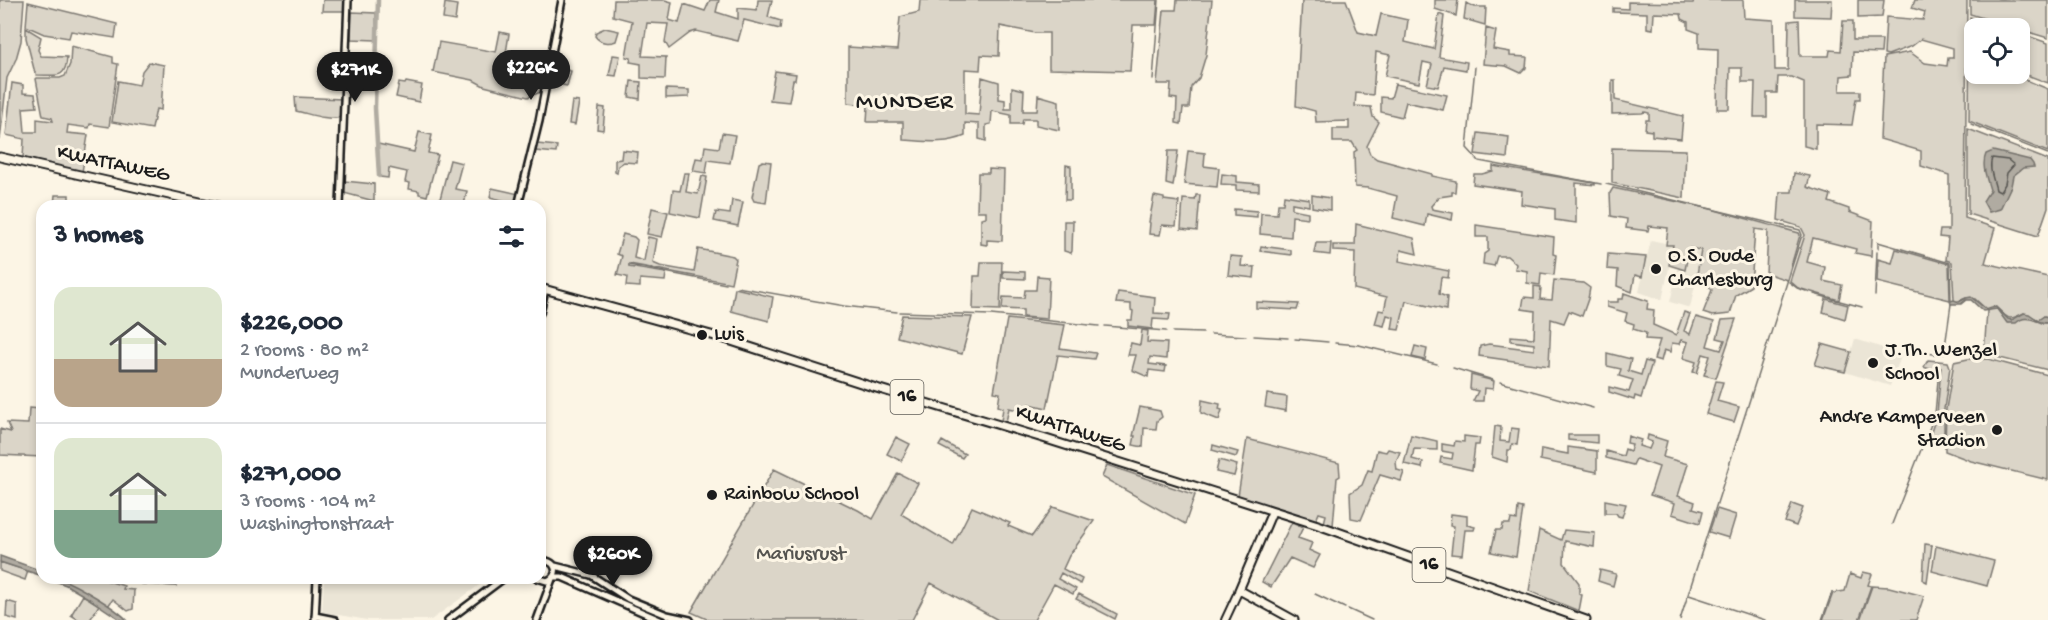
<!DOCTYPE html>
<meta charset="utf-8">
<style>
body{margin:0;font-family:"Gochi Hand",sans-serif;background:#f2f2f3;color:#1f2937;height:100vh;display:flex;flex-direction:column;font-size:22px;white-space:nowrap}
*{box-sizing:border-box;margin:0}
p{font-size:20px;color:#747a83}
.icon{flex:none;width:33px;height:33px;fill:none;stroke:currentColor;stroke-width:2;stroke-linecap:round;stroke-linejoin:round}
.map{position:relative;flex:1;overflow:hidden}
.details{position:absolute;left:36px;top:200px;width:510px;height:384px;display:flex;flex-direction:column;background:#fff;border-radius:18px;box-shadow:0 3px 9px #0003}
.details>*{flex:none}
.tools{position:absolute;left:1964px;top:18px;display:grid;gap:12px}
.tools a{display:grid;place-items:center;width:66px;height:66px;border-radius:12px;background:#fff;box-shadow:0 3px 9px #0003;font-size:30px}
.price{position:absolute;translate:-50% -51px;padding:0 14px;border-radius:21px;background:#1c1c1c;color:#fff;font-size:20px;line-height:39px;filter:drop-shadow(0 2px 3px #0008)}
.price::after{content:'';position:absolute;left:50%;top:36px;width:18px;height:14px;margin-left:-9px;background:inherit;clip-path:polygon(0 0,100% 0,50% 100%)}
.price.selected{background:#222;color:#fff}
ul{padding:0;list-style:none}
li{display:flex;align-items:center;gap:18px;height:150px;padding:0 18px}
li+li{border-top:2px solid #e0e1e3}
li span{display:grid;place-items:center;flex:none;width:168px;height:120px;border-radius:18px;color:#555}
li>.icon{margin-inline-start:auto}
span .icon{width:72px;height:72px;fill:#fffc;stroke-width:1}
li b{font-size:26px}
h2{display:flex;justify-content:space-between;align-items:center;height:72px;padding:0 18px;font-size:26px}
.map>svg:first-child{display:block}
.built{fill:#ebe5d6}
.green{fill:#dbd5c8;stroke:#7c7872;stroke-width:1.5}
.water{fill:#b0aba1;stroke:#75726c;stroke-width:1.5}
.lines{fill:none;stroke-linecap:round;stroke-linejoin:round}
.shore{stroke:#575551;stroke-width:1.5}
.stream{stroke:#75726c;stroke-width:1.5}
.canal{stroke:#b0aba1;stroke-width:4.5}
.tertiary-casing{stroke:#1c1c1c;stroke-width:10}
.secondary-casing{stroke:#1c1c1c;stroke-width:10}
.primary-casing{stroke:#1c1c1c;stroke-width:11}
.tertiary{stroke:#fcf5e5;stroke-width:5}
.secondary{stroke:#fcf5e5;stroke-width:6}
.primary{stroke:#fcf5e5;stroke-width:7}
.poi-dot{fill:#1c1c1c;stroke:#fcf5e5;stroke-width:2}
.labels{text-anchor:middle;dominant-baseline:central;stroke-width:6;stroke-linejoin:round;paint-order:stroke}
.shield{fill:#fcf5e5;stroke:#5f5d58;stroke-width:1.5}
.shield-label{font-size:20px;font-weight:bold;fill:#1c1c1c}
.street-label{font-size:21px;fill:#1c1c1c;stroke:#fcf5e5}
.poi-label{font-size:21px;fill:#1c1c1c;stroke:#fcf5e5;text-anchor:start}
.park-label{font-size:21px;fill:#555450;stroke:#fcf5e5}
.quarter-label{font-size:24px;letter-spacing:1.5px;fill:#1c1c1c;stroke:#fcf5e5}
</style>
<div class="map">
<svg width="2048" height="620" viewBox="0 0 2048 620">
<rect width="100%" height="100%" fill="#fcf5e5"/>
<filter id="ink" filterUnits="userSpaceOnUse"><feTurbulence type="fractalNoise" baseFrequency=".0167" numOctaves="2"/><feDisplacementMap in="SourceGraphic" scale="12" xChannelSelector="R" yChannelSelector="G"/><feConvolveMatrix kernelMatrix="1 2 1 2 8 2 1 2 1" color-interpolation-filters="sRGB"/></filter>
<g filter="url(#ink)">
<!-- built -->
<path class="built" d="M1651,240l23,5 -12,55 -23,-8z
M1683,246l20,3 -13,59 -20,-6z
M1855,339l47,15 -12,32 -45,-14z
M324,578h165l-58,42h-64l-45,-8z"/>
<!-- green -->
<path class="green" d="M0,0h24l-3,41 -5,18 -9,19 -7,62z
M323,0h21v11h-22z
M614,0h51l7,2 -3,18 10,3 5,-19 21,7 5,-11h9l-3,12 22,7v-11l19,2 1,-10h14l-4,17 13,4 -1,8 -36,-9 -6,21 -42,-10 -6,2 -21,16 -4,-7 3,-18 -21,-1 -5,33 24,1 -1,22 -24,-1v-14l-11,-2 1,-4 -5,-1 6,-36 -19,-5z
M920,0h238l-2,25h-23l-3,46 -81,-2v-36h-14l-35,-7 -1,30 -18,-1 -1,15 -15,-1v45l14,1 3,-38 17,5v17l6,1v9h7v-22l12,3 -1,21h14l1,-16 21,6v29l-23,-5v-6h-13l-1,5h-11v-9l-19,-4 -1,13 -5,1v16l-7,-2v-15l-14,-1v13c-21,9 -41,5 -62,4v-18h-36l1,-17 -20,-2v-56l49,3 3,-33 19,-5z
M1177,0h35l-6,55 -7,23 -8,9 -2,21h-6l-2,16 -5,-1 1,-24 -7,-1 1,-14h-14l7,-74h12z
M1302,0h44l12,32 18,4 5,-22 27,6 -3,22 29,7 5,-35 5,2 -5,41 28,5 -1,8 -22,-4 -6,21 -11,-2 5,-21 -9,-2 -4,21 -34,-7 5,-21 -14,-3 -3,43 -17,-2 -1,13 16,1 2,10 6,5 -12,24 3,8 7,5 55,15v2l24,5 -1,11h-3v3l-13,2 -8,9 1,3 21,4 -1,7 -25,-6 -2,12 -32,-8 4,-22 -29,-8 -13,-1 -1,-35 3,-2 -5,-8h-19v-13h16v-8l-33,1 -1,-11 -19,-5z
M1435,0h23l-2,16 -21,-7z
M1694,0h49l1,18 30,2 1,50h13l1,-49 10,-1 1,36h29l1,-6 11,1 2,-30h10v19h29l-1,13 -28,-1 -1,23 -11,1 -1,15h20v8h-4l-4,26 -36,-1v25l-12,-3v-64l-12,-5h-14l-1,16h-10v24h-13l1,-35h-13v-14h-12l-1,41h-12l1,-60 -19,-1v-15l-11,-4v-7l-6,-3 -1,-5 -27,-1 -1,16 -6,-1v-15l-34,-1v-4l15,1v-7l65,1z
M1795,0h37l-1,17 -36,-1z
M1858,0h26l-2,17 -24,1z
M1915,0h52l-2,218 30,10 -10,35 63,14v40l-4,-1 -5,4 -15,-7c-19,10 -15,4 -30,-7l-8,3 -11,-10 -9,-1 -10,4 -2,-2 -2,-38 -6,-2 2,-22 -9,-1 1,-7h9v-55l-28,-9v-15l-41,-12 4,-82 26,-5 15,11 22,3 1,-8h5v-10l-32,-9 -9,7 -24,9 -4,-1 2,-37 37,3 2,-8 -13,-4z
M1970,0h78v38l-78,-24z
M28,2l89,22 -2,14 -44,-7 -2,7 -25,-4 -18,-8z
M445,3l12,2 -2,16 -12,-2z
M1466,3l9,4h11l-1,18 -21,-6z
M352,12l24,1v27l-25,-1z
M1970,17l35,11h-31v46h42l5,4 27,11v63l-79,-31z
M26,28l15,9 -3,13 3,6 26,1c-1,23 -11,18 -30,18l-2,-2 -9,-35z
M605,28l14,3 -3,10c-7,3 -16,2 -21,-5l1,-4z
M1486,28l10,3 -3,18 17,3v4l17,1 -1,11 -5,5 -15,-7 -23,-2z
M500,32l9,2 -3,19 11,2 -3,13 32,6 -5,18 -13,5 -44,-11 -11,-6 -40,-8 6,-30 57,10z
M2019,33l29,10v40l-29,-11z
M71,46l42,11v6l5,1 -9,63 -19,-3 -1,4 -21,-3 -1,8 21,2 -6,37 -59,-14 1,-19 -18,-4 6,-52 11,2v8l12,1 2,13 -14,1 2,24h12v-13l16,2 -1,-3 -9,-2 -7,-37 1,-1h23l5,-2 5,-12z
M613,55l7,1 -4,20 -7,-1z
M149,62l15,3 -3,45 -5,-1 -4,20 -40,-7 6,-41 21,4 3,-14z
M553,68l18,3 -4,15 -18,-4z
M775,71l21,3 -1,6h-2l-4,22 -19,-2z
M1612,80h3v20l68,16 -2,23 -29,-3v-5l-7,-1 1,-10h3v-7l-4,-1 -3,1 -30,1z
M631,81l10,1 -1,17 -11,-2z
M406,82l16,3 -3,17 -23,-5 3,-14 6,1z
M1395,84l52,11 -4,15 -37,-8 -4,15 -21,-5v-15l10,1z
M666,89l23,1v7l-23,1z
M295,97l47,2 -1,18c-14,4 -31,-3 -45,-6z
M572,101l7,1 -4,23 -6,-1z
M599,107l6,1 -2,22 -6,-1z
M1968,129l80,31v47l-10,29 -70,-22z
M419,132l13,3 -4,18 10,2 -11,41 -8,-2v-3l-10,-2 1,-6 -5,-1 2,-10 -18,-4 -1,10 -8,-1 -2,-33 36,8z
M722,133l13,2 -5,28 -22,-3 -2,13 -13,-2 3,-13 7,1 2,-13 14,2z
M1478,133l31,4 -2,21 -32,-4z
M537,144l20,2 -1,7 -20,-2z
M1612,148l74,2 -2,48 -72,-15z
M622,150l16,2 -1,11 -13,-1 -6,4 -1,7 -2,-1v-12l6,-1z
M1168,151h10l-5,35 -7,-2z
M1188,151l17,2 -1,13 15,2 -2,19 -33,-3z
M450,160l12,3 -7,26 12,2 -3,14h-21l1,-5 -4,-1z
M763,161l8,1 -5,41 -12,-2 -2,-4 7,-34z
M1066,165l5,1v34h-6z
M1493,166l102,17v2l-19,-2v40l-21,-3v-11l-34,-5 1,-13 -49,-7 1,-10h8l11,-3z
M989,169l15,1 -2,71 -15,-1v5l-6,-1v-26l5,-1v-6h-9l1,-38h11z
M684,173h5l-3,19 12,2 4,-18 5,1 -7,41 -30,-6 3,-22 7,1z
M1794,173l16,3 -3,11 24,8 -2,7 20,7v3l24,9 -2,35 -16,-3 1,-4 -43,-11 -6,24 18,5 -2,14 19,4 -3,15 -41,-12 -8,-7 15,-46 -4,-8 -23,-7 2,-28h12z
M1222,174l15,2v6l22,2v7l-23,-1v-5l-15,-1z
M344,181l30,3v17l-30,-8z
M492,188l27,6 -2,10 -27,-7z
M1613,188l98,21 88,24 1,2 -13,45 -21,-7 2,-42 -13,-2 -4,57 -15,9 -6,19 -18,2 -9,-3 9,-23 -15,-15 4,-25 -12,-2 -4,22 -16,-5 4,-20h-7l2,-17 -19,-2 -1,5 -22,-3 1,-9 -16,-3 -1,-23z
M55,195h14v10h-15z
M1196,195h4l-3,36 -16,-2 2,-30 12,1z
M1284,195l25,4v7l-17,-3v6l16,3v6l-16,-2 -1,21 -31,-3 1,-21 16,1 1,-10h5z
M1312,195l18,3v12l-18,-3z
M1154,196l10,2v2l15,2 -3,24 -14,-1 -2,10 -11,-1 1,-11 -1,-1z
M732,200l11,2 -5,24 -24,-5 2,-9 14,2z
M652,208l16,4 -6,25 -15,-3z
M1234,209l23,2v6l-23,-2z
M1064,221h9l-1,30 -1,2 -7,-2z
M1356,224l58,14 3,16 -16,-4 -2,11 50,10 -1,7 -7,-1 -2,17 8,3 -1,13 -40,-9 -7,29 -7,-1 2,-12 -7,-2 -3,11 -9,-2 4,-14 5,1 3,-14 -33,-8 1,-37 -22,-1v-6h22z
M1476,225l78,12 -1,17 3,1 -2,20 -13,-2 -1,12 -13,-2v-12l-12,-2 1,-5 -9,-8h-10l-3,10 -11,-2 1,-10 4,-3v-14h-12z
M623,234l11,3 3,3 -3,18 10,3 4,-24 9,2 -4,24 7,3 34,6 4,-23 35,7 3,3 -5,24 -102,-19v3l37,6 -1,8 -25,-2v8l-14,-1 1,-9 -10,-2 5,-19 -5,-2z
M1316,243h15l-1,12 -16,-2z
M1261,246l30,4v5l-31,-4z
M1896,249l53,15 1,36 -73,-18 1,-23 14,4z
M1608,254l38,3 -4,20 -7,-2 -3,17 -15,-6 1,-16 -11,-1z
M1230,256l12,1 -1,9 14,1 -1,11 -26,-3z
M981,262h21l-2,48 -27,-1 1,-33h6z
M1003,271l22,1v7l-22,-1z
M1037,276l12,1 -2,42 -24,-2v-7l-21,-1 1,-12 21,1 1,-8h11z
M1554,280l29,3 7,5 -2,11 -6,17 -13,-5 -5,12 -13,-4 -2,47 -70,-10 1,-10 9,-2 45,6v-6l-23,-3v-5l23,2 1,-27 -13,-2 2,-12 10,1v-12l7,1 -1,12 12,1z
M735,288l38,9 -4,24 -38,-10z
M1118,292l37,5 -1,16 16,1 -1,6 -16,-1 -1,10 -24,-3v-6h4l1,-9 -2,-1v-6l-15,-1z
M1624,293l24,8 -1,8 7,1 -1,15 23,10 8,-23 6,2 -6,17 6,3 6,-17 18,5 -7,24 14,4 4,-10 -8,-2 5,-18 14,-1 -20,59 -12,-3 6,-19 -7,-2 -6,19 -4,-1 3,-10 -13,-4 5,-16 -7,-2 -2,4 -7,-1 -2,9 -6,-2 -3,11 -7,-2 6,-19 -15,-1 1,-6 -13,-4 1,-5 -9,-3 2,-8 -20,-6v-5h11v-3h5z
M1826,299l22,6 -3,14 -22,-7z
M1256,302l43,2 -2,6 -41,-2z
M1992,309h5l11,14 19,-6 15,6h6v47l-64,-16 3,-43z
M902,315l70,2 -10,37 -65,-17z
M1007,319l58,6 -5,23 36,5 -2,6 -36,-4 -11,53 -18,-4 -2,8 -18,-4 -3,14 -5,-1 2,-13 -5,-2 2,-13 -6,-1z
M1142,330l6,1 -1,11 20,1 -1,16 -16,-2 -1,7 17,2 -1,6 -16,-2 -1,7 -16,-7 4,-15h-8l3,-12 9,2z
M1822,344l29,8 -6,20 -30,-7z
M1415,346l12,3 -2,11 -13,-3z
M1607,353l24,6 -3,12 13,4 4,-14 7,2 -11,35 -6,-2 -1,4 -25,-8v-5l20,5 4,-12 -14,-4 2,-7 -14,-3z
M1968,359h20l60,16v105l-77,-19 -26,-10 1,-42 8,-47z
M1928,360l20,2 2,5 -6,42v30l-14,-4 7,-21 4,-46h-3l-1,4 -13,-5z
M1471,375l23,6 -1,8 -9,-1 -1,13h-10l5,-10 -8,-2z
M1716,381l7,1 -6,19 22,6 -5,15 -28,-8z
M1267,394l20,3 -1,14 -21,-4z
M1202,400l18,4 -1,5 3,1 -3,10 -18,-7z
M1140,407l20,4 2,6 -5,4 -1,8 -12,-1 -1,19 -10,-2 2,-9h-2z
M29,408l13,1v48l-42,-2v-26l11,3 -4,-9 21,1z
M1495,426l6,1 -1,14 9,1 2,-14 8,1 -2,16 -5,-1 -1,6h-3l-1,12 -15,-5z
M1411,435l26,6v9l-23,-1 -2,10 11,3 -1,6 -18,-4z
M1568,435h29v8l-29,-3z
M1648,435l19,6 -4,16 25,7 -10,32 17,6 -2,6 10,3 -3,12 -28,-9 3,-11 -25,-8 9,-28 -23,-8 -3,6 -27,-7v-7l17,5 2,-7 5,2 2,-7 -5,-1 1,-7 13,4 -2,6 10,3 3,-7 -5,-2z
M1464,436l16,2 -1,7h-4l-3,25 -32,-7 1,-6 11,2 1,-6 -11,-2v-7l12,2 1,-5 9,1z
M896,437l14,7 -9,17 -14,-7z
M1247,439l92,24 1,13 -3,2 -4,48 -9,-3 2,-8 -7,-2 -3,7 -78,-24z
M942,441l23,13 -3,4 -23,-12z
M1213,445l25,7 -2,5 -24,-7z
M1568,447l29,4v21l-57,-12 1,-11 27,5z
M1388,449l12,3 -4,10 1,8 7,2 -3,9 -21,-6 -19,45 -10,-2 -1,-25 12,-8 6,-15 4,1 5,-21 9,2z
M1219,460l18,5 -3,11 -18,-4z
M1107,465l88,30 -10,29 -83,-47z
M774,469l84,41 15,9 25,-46 20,10 -17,31 52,31 19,-38 38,16 -2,3 24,10 21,-29 41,14 -25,35 -6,13 19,10 -2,5 -19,-11 -3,6 18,10 -3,5 -19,-10 -20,36h-36l-67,-37 -19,37h-203l-18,-8z
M1605,500l21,4 -4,13 -4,-1 -2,-3h-11z
M1792,504l11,4 -7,18 -11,-4z
M1518,507l5,1 -7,49 -25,-5 5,-22h6l1,-6h7l1,-5 6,1z
M1717,509l19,6 -7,23 -20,-6z
M1451,514l16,2v9l8,2 -1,3h-9l-3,25 -11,-1 3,-28 -4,-1z
M1292,522l11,5 -5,11 14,5 -3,7 11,5 -7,13 -23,-10 -19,29 -9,-5z
M1539,530l22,10 3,-10 31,3 -1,14 -29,-6 -1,22 15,20v11l3,1 -3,16 -50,-20z
M1925,544l7,1 -5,37 -4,-2z
M1936,546l58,15 -7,25 -55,-15z
M0,562l28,9 -3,9 -25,-9z
M1600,570l16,4 -3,12 -15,-5z
M1863,572l9,2 -4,11 3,1 -12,34h-36l10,-27 12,-2 5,-17 11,4z
M59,578h40l25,8 -1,3 11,1 -1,19 -5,2 -15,-12 -5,7z
M143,578h33v8l-34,-2z
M1872,586l17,1 35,9 -8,24h-56z
M1079,594l38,20 -2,5 -39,-20z
M83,595l16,10 -9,15h-11l-8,-5z
M7,601l10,3v16l-11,-3z"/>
<!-- water -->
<path class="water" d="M1993,151l37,9 3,4 1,3 -11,1 -10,8 -2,10 -11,23 -11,3 -6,-11 7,-11c-3,-11 -9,-25 -4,-36z
M1971,297l15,12 10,-2 12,12 4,1 12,-7 5,1 9,6 6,-4 4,1v6c-13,0 -21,-10 -32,0h-9l-10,-14 -14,2 -12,-11h-5l-5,4h-10l-1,-3 4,-1 5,2 7,-4z
M0,556l42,15v5l-42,-14z
M47,578c5,-1 10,-1 14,1 16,6 55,29 66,41h-6l-33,-22 -22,-13z"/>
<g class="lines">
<!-- shore -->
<path class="shore" d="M1992,158l16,2 6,5 -7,8 -2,11 -5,8 -4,-2c-2,-10 -8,-22 -4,-32z"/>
<!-- stream -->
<path class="stream" d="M1475,67l-8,81 12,13 122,23
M1153,80l6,-80
M1971,124l77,30
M1606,184l194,46 2,5 -122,385
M1878,248v-6l72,21 1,38
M629,265l97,19
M1789,282l8,6 9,3
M737,287l107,19 53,6
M1814,294l48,13
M1875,296l2,-44
M900,312l91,3 108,11
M1105,326l61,5
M1173,332l30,1
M1211,334l35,2
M1254,336l34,2
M1295,339l33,3
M1335,343l24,2 78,19
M1909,348l24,6h11l7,-50
M1453,368l40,12
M1500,382l93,26
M1892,524l43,-110 4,-45
M1315,594l30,14
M1689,595l76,25
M1348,609l24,11
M1822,620l10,-28"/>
<!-- canal -->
<path class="canal" d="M378,0l-3,108 4,68"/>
<!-- tertiary casing -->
<g class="tertiary-casing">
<path id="tertiary" d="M340,206l8,-206
M518,206l21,-85 23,-121
M540,313l5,-24
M555,566l36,9 37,24 39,16 23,5
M554,577h8l98,43
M537,578l10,3c15,-6 8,-24 -7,-19
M315,616l20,4
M315,620l2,-42
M448,620l56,-42
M537,620l15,-41"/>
</g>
<!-- secondary casing -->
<g class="secondary-casing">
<path id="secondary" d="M1225,620l14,-30"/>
</g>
<!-- primary casing -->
<g class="primary-casing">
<path id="primary" d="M0,157l218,49
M540,288l182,50 151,49 173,52 272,86 268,95
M1272,512l-33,78 55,30"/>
</g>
<!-- tertiary -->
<use href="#tertiary" class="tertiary"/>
<!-- secondary -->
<use href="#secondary" class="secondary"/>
<!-- primary -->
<use href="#primary" class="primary"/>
</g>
</g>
<!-- markers -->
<g class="poi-dot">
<circle cx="1656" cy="269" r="6"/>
<circle cx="702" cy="335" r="6"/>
<circle cx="1873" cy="363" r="6"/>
<circle cx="1997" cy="430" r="6"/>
<circle cx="712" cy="495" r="6"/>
</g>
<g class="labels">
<!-- shield labels -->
<g class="shield">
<rect x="890.5" y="380" width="33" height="34" rx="4.5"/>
<rect x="1412.5" y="548" width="33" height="34" rx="4.5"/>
</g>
<g class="shield-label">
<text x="907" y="397">16</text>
<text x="1429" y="565">16</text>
</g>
<!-- street labels -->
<g class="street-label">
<text transform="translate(113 165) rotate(12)">KWATTAWEG</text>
<text transform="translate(1070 430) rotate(18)">KWATTAWEG</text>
</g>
<!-- poi labels -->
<g class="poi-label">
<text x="1668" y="257">O.S. Oude<tspan x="1668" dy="24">Charlesburg</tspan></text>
<text x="714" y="335">Luis</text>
<text x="1885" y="351">J.Th. Wenzel<tspan x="1885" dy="24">School</tspan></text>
<text x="1985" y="418" text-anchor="end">Andre Kamperveen<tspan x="1985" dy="24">Stadion</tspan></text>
<text x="724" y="495">Rainbow School</text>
</g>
<!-- park labels -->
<g class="park-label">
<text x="801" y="555">Mariusrust</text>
</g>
<!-- quarter labels -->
<g class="quarter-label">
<text x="905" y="103">MUNDER</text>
</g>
</g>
</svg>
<div class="tools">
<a><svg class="icon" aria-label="locate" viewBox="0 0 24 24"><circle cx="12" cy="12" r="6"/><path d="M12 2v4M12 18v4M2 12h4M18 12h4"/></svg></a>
</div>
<b class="price selected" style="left:531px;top:101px">$226K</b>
<b class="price" style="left:355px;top:103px">$271K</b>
<b class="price" style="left:613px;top:587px">$260K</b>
<section class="details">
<h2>3 homes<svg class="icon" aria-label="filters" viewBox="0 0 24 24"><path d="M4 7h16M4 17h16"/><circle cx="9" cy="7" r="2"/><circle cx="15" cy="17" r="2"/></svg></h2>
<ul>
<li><span style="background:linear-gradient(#dfe7d0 60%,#b9a48a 0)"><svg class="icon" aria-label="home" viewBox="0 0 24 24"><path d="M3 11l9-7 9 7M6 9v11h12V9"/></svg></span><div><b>$226,000</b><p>2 rooms · 80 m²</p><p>Munderweg</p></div></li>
<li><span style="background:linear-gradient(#dfe7d0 60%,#7fa58c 0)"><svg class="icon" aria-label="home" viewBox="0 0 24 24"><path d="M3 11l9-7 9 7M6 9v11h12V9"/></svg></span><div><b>$271,000</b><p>3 rooms · 104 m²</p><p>Washingtonstraat</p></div></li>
</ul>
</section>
</div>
